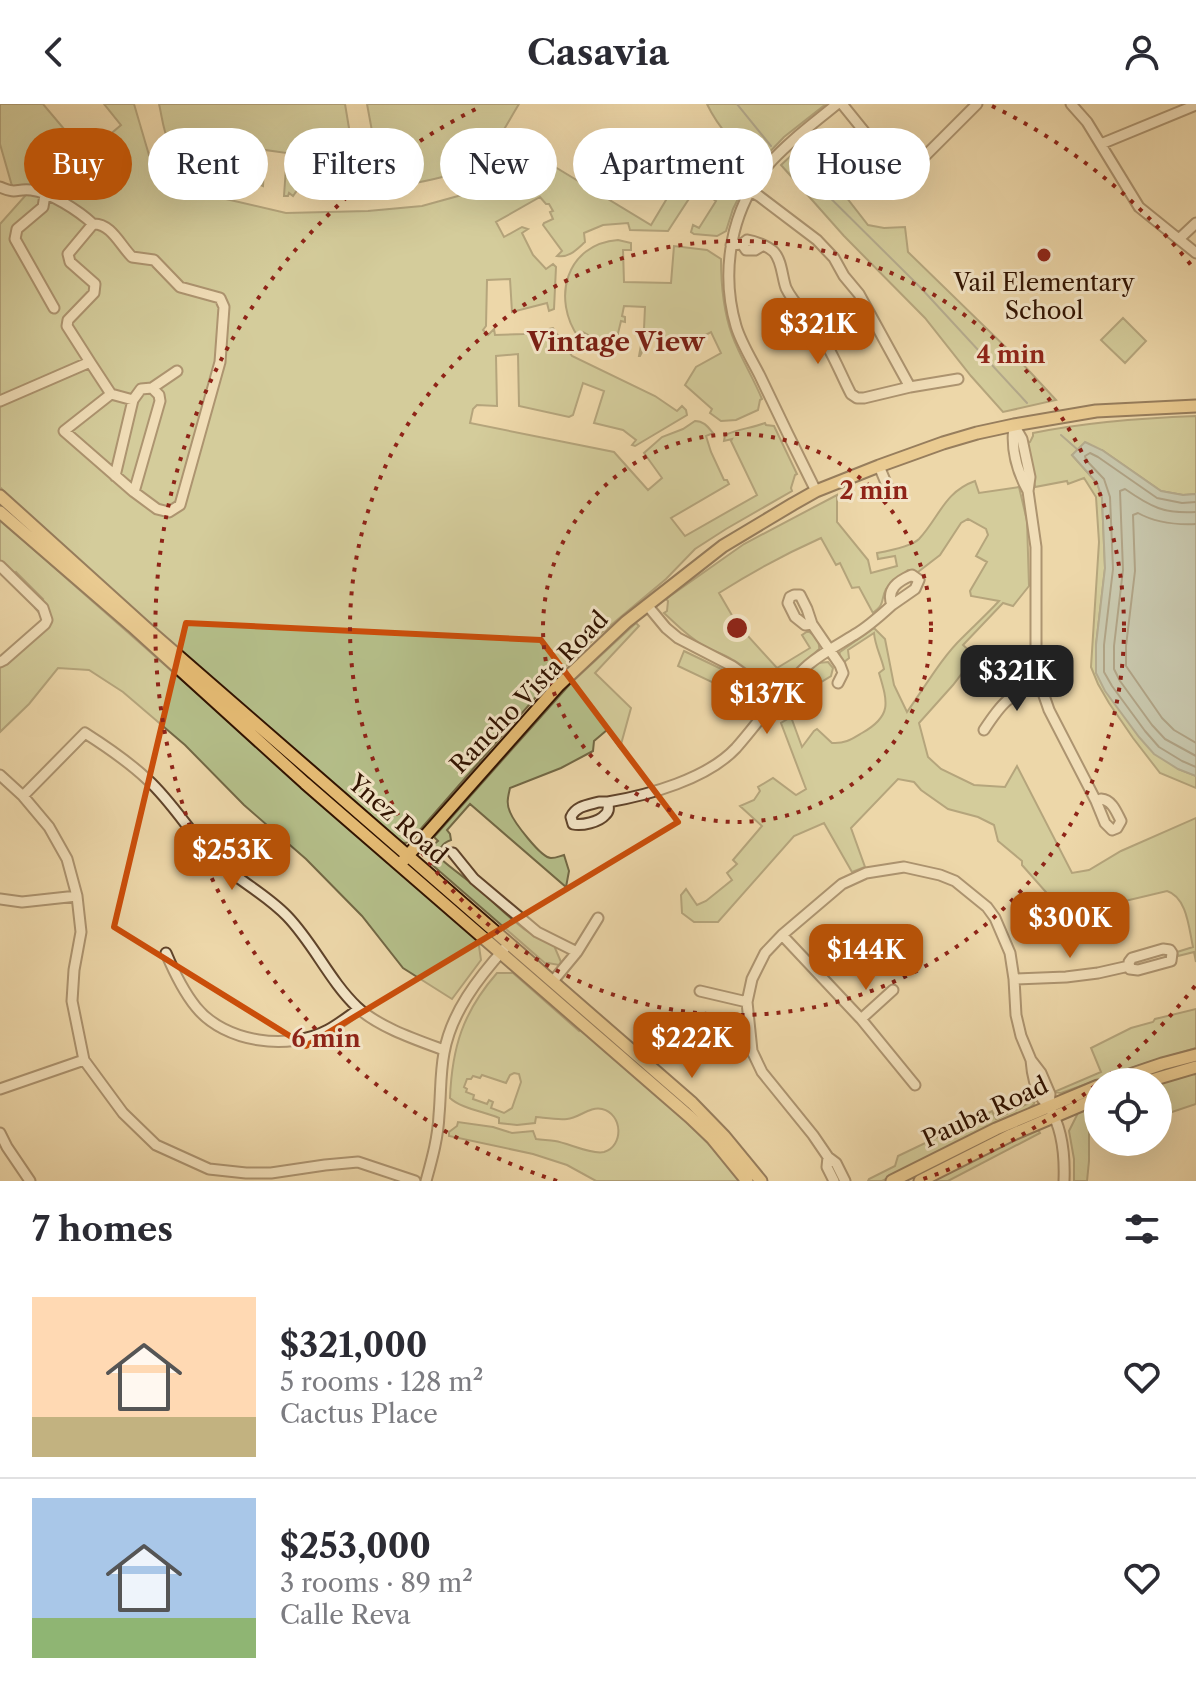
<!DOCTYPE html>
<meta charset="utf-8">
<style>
body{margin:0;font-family:"Libre Caslon Text",serif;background:#f7f7f7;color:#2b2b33;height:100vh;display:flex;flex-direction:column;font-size:30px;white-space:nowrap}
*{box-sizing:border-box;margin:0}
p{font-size:26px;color:#7c7c81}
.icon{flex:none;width:44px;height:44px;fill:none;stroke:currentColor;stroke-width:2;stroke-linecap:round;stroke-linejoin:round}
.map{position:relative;height:1077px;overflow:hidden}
.side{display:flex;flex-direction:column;background:#fff;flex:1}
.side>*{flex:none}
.hud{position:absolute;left:24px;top:24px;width:1148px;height:72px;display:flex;gap:16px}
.tools{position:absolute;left:1084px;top:964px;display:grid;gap:16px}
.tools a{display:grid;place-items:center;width:88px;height:88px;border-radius:50%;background:#fff;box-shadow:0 8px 32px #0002;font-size:40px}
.price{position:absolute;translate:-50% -68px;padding:0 18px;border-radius:16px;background:#b45309;color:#fff;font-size:26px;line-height:52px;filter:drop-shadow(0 2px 4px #0008)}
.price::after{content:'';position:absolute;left:50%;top:48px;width:24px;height:18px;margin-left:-12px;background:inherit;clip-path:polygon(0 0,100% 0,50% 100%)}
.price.selected{background:#222;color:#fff}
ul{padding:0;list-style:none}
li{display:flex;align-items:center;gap:24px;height:200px;padding:0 32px}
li+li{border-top:2px solid #e1e1e2}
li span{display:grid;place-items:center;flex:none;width:224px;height:160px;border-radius:0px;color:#555}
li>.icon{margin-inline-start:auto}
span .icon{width:96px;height:96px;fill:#fffc;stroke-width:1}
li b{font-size:34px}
h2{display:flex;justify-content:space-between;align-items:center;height:96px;padding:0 32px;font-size:34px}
.tag{padding:0 28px;border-radius:36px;background:#fff;box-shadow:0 8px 32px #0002;font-size:28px;line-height:72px}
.tag.selected{background:#b45309;color:#fff}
header{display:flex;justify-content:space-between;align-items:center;height:104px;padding:0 32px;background:#fff;font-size:36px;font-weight:700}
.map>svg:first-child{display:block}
.green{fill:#b5bf8a;stroke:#726845;stroke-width:2;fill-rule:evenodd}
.water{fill:#9eb7b4;stroke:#72756c;stroke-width:2}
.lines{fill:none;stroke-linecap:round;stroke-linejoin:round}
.shore{stroke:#67645a;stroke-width:2}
.stream{stroke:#72756c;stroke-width:2}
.minor-casing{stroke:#5f432a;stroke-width:13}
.major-casing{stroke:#301200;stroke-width:15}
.minor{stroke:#f3e5c7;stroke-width:9}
.major{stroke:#e6bc74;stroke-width:11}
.marked{fill:none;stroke:#cc4e0a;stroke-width:6;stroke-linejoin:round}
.ring{fill:none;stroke:#8f2418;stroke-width:4;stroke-dasharray:4 8}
.poi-dot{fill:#8f2418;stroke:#f3e5c7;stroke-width:3}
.labels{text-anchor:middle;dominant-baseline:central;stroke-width:6;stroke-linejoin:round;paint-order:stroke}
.poi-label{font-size:24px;fill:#301200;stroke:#f3e5c7}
.street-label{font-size:24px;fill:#301200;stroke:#f3e5c7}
.neighbourhood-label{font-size:26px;font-weight:bold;fill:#7a1f14;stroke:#f3e5c7}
.centre{fill:#8f2418;stroke:#f3e5c7;stroke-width:4}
.ring-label{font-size:24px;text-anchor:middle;font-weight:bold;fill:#8f2418;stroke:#f3e5c7;stroke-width:6;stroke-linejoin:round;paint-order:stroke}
</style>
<header><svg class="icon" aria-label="back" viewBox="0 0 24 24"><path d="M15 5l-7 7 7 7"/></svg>Casavia<svg class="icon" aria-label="person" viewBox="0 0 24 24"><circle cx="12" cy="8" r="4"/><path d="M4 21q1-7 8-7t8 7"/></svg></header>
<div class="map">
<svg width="1196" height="1077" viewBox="0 0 1196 1077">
<rect width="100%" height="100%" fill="#edd7a9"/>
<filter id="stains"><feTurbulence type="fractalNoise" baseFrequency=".0025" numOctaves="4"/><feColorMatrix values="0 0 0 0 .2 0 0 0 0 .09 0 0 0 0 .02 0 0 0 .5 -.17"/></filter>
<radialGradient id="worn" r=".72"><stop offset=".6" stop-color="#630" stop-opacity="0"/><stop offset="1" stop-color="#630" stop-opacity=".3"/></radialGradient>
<!-- green -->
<path class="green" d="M0,0h43l43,51 35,-30 -17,-21h30l15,51 11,12 66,32 60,14 82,-2 54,-5 65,-18 14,-9 14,-14 12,-15 124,75 57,-95 36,34 6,11 -17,34 -7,22 -9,5 -23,-2 -3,-2 2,-7 6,3 17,-27 -20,-13 -28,43 -38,-1 -2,-7 -25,2 -19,8 1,9c-9,8 -16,16 -28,14l5,-5 -19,-26 1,-2 9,-4 -3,-7 3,-1 -4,-7h-3l-6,-7 -44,25 8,15 18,-10 6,2 -6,4 11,22 13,14 7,-5 3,3 -2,42 -5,2 -2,-8 -35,9 -2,-33 -23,1 -1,46 -3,4 5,5 6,-6 1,6 29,-1 29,-6 19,28 83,40 22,15 5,-5 4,4 1,5 -52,31 -3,-1 4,-5 -13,-10 -29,-7 10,-32 -21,-8 -10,32 -4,2 -50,-11 -1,-52 -22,2 1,50 -20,-1 -4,4 -3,14 144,29 34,38 14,-12 -18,-25 18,-16 21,-8 12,-8c9,0 13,6 18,12l-7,3 5,16 13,28h3l2,4 -58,34 14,18 72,-41 -26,-54 1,-2 -8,2 1,-6c13,-6 27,-7 40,-12l1,2 8,1 23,48 -2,1 -4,13 1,3 -66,38 -31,20 -29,30 -80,67 -50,51 -124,142 -6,4 -9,-1 -361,-316 -36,-39v-263l34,-38h-22l-12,-42z
M159,0h186l13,78 5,-1 1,4 -5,2 -61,2 -5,7 -4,-3 -1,3h-4l3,-43 -22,-3 -2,36c-21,-10 -83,-27 -94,-44 -6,-11 -7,-26 -10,-38z
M367,0h152c-13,21 -24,45 -43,60 -18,13 -73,21 -96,26l-4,-3 6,-2z
M707,0h119l-42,33 -22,23c-20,0 -47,-39 -55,-56z
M810,34l3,4 -5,6 60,77 16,3 21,-1 3,25 111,108 37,40 -53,12 -32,-36 -46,-58 -81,-82 -63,-71z
M618,136l13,3v7h-8l1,32 47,1 3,-37 33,4 14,9c0,25 2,51 11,76 8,22 21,42 30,64l-2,1 -2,10 -22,10 -15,1 -11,-8 2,-4 -27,-24 11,-18 25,-14 -10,-21 -25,13 1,-5 -2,-2h-36l-9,18h-1l5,-27 1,-22 -21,-1 -2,10 3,1v5l-4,-1 -7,29 -31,-18 -4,6c-28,-39 -13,-94 39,-98z
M1123,214l23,23 -21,22 -24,-23z
M1196,312v78l-13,1 -22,-4 -59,-41h-24l-6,5 25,28 5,15 3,70 -9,77v28l82,96 18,7v12l-36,-15 -27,-35 -24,-35 -11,-19 -7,-17 8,-125 -3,-45 -12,-19 -16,6 -1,-3 -32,6 -8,-44 3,-1 3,-6v-3c54,-11 108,-15 163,-17z
M975,377l4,12 40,-6 8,34 2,65 -16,20 -10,-3 -40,42 12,11 -22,29 -34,38 9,34 13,12 33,16 31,2 12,-21 55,107 17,-3 32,-19 75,-33v144l-2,-10 -16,4 -1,-4 16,-5c-4,-18 -6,-50 -26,-56l-63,15 -44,2 -38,-43v-4l-24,-20 -4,-16 -16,-8 -30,-8 -27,-19 -7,-8 -16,-3 -47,49 14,39 -13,5 -28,-49 -30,13 -76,86h-24l-12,-9 -1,-18 5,-6 11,16 9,-4 26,-21 -5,-7 10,-9 -4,-4 29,-34 -22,-20 14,-6 6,-9 -2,-4 15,-9 23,17 10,-6 -25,-66 10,-6 11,30 12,-16 3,-2 15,14c13,1 20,-4 30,-10 30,-17 26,-30 17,-60l5,-4c-3,-13 -9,-23 -10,-36l-26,17 1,8 -6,5 -4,-7 1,-4 34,-24 11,11 9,46 13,27c18,-25 34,-54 56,-75 12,-12 24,-23 36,-36l-28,-5 -1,-5 17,-29 -11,-6 12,-21 -2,-6 -18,-10 -7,4 -21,32 -22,17 -10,-2c-7,6 -17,12 -22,19 -6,12 0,14 -13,24l-14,-26 -7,1 -12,-25 -4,2 -15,-27c-36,16 -69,34 -102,55l18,31 40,44 33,-20 -8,-13 6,-4c7,5 12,9 11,18l-39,37 -5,3c-12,-4 -29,-22 -42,-29 -9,-6 -20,-9 -29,-14 -16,-9 -27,-21 -40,-33l3,-2 1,-10 -2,-2 78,-55 93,-49v27l31,38 3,13 26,-7 -2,-10 -17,3 -1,-6c11,-2 35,-7 42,-14 20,-21 25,-47 56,-58z
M0,416l481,423 -2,3 2,14 -29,39 -49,-31 -41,-52 -56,-57 -62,-54 -59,-60 -62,-53 -34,-22 -31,-2 -29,36 -29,28v-75l42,-35 -1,-7 -6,-7 8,-9 -27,-27 -3,2 -13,-14z
M636,519l3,3 -44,47 36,35 -11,40 -13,-18 -13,11 -1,10 -32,17 -51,20c-2,9 -4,15 0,24 4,10 31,46 41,46 5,0 9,-2 13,-3l5,16 -3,16 -96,-83 -23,26 3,4 1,6c-9,3 -14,10 -10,19 11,10 23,18 35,28 28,23 45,47 81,59l-2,2 6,14 -2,3 -11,-2 -2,1 -116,-101 2,-2v-15l6,-5 -4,-4 136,-153z
M684,547l54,26 -20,8 -40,-19z
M828,558l5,6 -2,8 -41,25 -2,-6 1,-4 29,-28z
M497,869h16l66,58 2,-3c56,49 114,95 160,153h-145l-29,-16 -34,-11 -84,-18v-4l8,-6 1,-4 35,5 19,6 21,-2 3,8c6,1 13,1 19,2 13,2 37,14 49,11 20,-6 19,-38 -2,-43 -12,-3 -23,9 -35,10 -10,1 -21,-1 -31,-2l-1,6 -18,2 -18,-2v-5c-14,-6 -39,-10 -49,-20 2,-51 13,-86 47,-125zM514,969l5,1 2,8 -9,26 -8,5 -13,-5 2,-6 -4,-2 -2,4 -14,-5 1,-4 -8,-3 1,-3 -3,-2 3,-8h4l2,-3 7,2 2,-3 24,8 4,-8z
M1196,905v39l-50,15 -85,30 -7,-1 47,-20 -10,-24 40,-20 22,-6 2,-3z
M1194,969l2,3v28l-27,9 -8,-15 -3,1v-15z
M1035,996l-1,4 -8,7 -144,70h-14l1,-2 26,-13 3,-10 94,-45 4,8z
M1098,1000v15l-9,4v38l-2,20h-13v-22l-5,-28 8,-16v-2z
M1038,1025l2,4 -92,48h-18z"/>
<!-- water -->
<path class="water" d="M1085,338l17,8 59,41 22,4 13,-1v282l-18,-7 -24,-15 -15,-17 -34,-46 -9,-18v-28l9,-77 -3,-70 -5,-15 -25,-28z"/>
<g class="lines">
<!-- shore -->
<path class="shore" d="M1196,398l-14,1 -25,-5 -59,-41 -8,-4 -5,3 1,4 18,19 6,18 3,72 -9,76v27l8,14 33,45 14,16 23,14 14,6
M1196,408c-32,2 -45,-5 -71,-23l-5,2 3,79 -9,76v23l6,12 32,44 13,14 31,17
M1196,420c-21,1 -40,-1 -58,-11l-5,2 2,56 -9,75v20l36,52 12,12 22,13"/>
<!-- stream -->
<path class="stream" d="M737,0l34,42
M792,56l128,127 107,116
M1061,331l17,15"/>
<!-- minor casing -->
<g class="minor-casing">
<path id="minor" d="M842,0l55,68 10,2 70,-70
M1071,0l16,18 52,85 57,46
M1101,40l95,-39
M750,87l9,5 58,44 17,18 10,18 15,18 51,93
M45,91l-2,12 -26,22 -2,10 39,69
M1179,135l17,-16
M742,140l4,6h9l7,-4
M731,141l11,-1 5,-4c7,1 21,6 27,12 8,9 8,25 12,36 7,15 20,26 30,40 14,18 24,45 35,66l6,4h7l46,-11 48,-8
M90,258l-23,-36 1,-6 26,-27 1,-9 -25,-22 -2,-8 25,-30
M152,284l25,-17
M111,290l22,6 8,-11 11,-1 7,7 1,6 -26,91
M0,297l90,-39 21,32 -47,37 70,61 23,17 12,3 11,-7 40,-143 4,-55 -4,-9 -40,-11 -26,-27 -22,-3c-12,-12 -21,-34 -39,-33 -14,-13 -43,-32 -62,-34 -15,-2 -13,5 -31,-3
M1014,321l8,14 8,38 -2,14 8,56v102l4,35 9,26 47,91
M1014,322c-3,22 3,45 14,65
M879,362l12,29
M115,372l18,-76
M816,387c-19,-38 -38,-77 -56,-115 -8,-16 -19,-33 -24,-50 -16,-55 -5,-117 32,-161 20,-23 46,-42 69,-61
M0,462l43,42 4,12 -2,4 -41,36 -4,2
M912,471l7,5 -4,9 -23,16c-6,-16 6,-24 20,-30z
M794,491h6l7,14 5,15 -7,1 -10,-8 -7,-14 2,-6z
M647,501l19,23 12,10 54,28 21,15 23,22
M812,520l28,41 3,8 -5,10
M984,626c19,-29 24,-34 56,-46
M0,671l23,21 26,31 18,32 10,37 4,36 -7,38 -2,31 12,59 39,53 33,32 53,24 37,4h25l54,-8 33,-3 57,19
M23,692l62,-63c22,14 44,29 63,47 24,22 41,51 63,75 22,23 53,37 76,61 27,28 42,64 70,91 21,20 60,33 87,43
M1101,695c11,1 15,12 20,22l-4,7 -5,2 -7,-7 -9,-22z
M599,698h9c0,5 2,9 -3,13 -6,7 -23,11 -32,9l-2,-7c5,-11 17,-12 28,-15z
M608,698c41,-7 99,-23 128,-54 24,-27 44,-58 72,-83 14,-12 30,-20 46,-30 14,-8 26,-19 38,-30
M453,749l21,26 63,53 40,20
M0,795l22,3 55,-6
M782,831l79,84 54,66
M1163,845l7,1 2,3 -1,8 -33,9 -8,-1 -1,-7 3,-4z
M166,849c8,19 17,38 30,54 29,36 93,44 132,23 11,-6 21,-14 31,-21
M1014,875l52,-2 32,-4 31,-7
M553,877l24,-29 21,-34
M700,887l47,11
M861,915l32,-29
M1031,956c1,13 3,26 10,37 2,4 6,6 8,10 14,22 16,49 15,74
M0,985l84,-29
M0,1029l7,14 23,34
M828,1053l-1,10 7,14
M426,1077c6,-22 12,-43 13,-66 2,-21 1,-41 5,-62 7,-40 34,-75 61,-105
M845,1077l-9,-18 -8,-6 -15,-22 -51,-63 -10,-21 -5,-49 5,-23 13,-26 17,-18 60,-51 24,-11 38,-6 36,8 15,6 32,26 8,11 15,35 4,26 2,36 5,21 10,24 10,13 9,21 -1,12"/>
</g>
<!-- major casing -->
<g class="major-casing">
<path id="major" d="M0,392l145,131 547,476 32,33 37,45
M0,408l132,114 173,157 385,334 22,21 35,43
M403,757l155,-175 68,-64 97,-76 70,-42 23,-13 63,-25 64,-23 34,-10 37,-8 82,-14 100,-5
M1109,978l53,-18 34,-9
M1145,978l51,-15
M892,1077l104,-52 102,-43
M920,1077l91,-46 87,-37"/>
</g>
<!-- minor -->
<use href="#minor" class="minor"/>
<!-- major -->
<use href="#major" class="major"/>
</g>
<!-- marked area -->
<path d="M0 0H1196V1077H0ZM186,519l355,17 137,182 -372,224 -192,-119z" fill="#edd7a9" fill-opacity=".55" fill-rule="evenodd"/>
<path class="marked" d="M186,519l355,17 137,182 -372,224 -192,-119z"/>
<!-- distance rings -->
<g class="ring">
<circle cx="737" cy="524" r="194"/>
<circle cx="737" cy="524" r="387"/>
<path d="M1195 882A581 581 0 0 1 1103 976M1095 982A581 581 0 0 1 917 1077M557 1077A581 581 0 0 1 482 2M992 2A581 581 0 0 1 1195 166"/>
</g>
<!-- markers -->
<circle class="poi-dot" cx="1044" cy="151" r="8"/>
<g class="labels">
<!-- poi labels -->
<g class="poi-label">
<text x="1044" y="178">Vail Elementary<tspan x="1044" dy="28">School</tspan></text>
</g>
<!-- street labels -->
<g class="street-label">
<text transform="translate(529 588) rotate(-46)">Rancho Vista Road</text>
<text transform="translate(398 715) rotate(41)">Ynez Road</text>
<text transform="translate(985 1008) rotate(-25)">Pauba Road</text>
</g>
<!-- neighbourhood labels -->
<g class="neighbourhood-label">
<text x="616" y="238">Vintage View</text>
</g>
</g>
<circle cx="737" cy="524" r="12" class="centre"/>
<g class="ring-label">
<text x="1011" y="259">4 min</text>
<text x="874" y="395">2 min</text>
<text x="326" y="943">6 min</text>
</g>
<rect width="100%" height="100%" filter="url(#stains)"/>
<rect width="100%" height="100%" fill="url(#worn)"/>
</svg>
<div class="tools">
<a><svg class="icon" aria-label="locate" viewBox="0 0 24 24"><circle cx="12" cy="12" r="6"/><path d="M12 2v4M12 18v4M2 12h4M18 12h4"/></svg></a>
</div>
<b class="price" style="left:818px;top:262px">$321K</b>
<b class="price selected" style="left:1017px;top:609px">$321K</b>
<b class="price" style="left:767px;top:632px">$137K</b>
<b class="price" style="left:232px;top:788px">$253K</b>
<b class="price" style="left:1070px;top:856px">$300K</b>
<b class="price" style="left:866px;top:888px">$144K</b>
<b class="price" style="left:692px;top:976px">$222K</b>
<div class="hud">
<a class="tag selected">Buy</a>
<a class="tag">Rent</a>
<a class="tag">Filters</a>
<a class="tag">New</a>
<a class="tag">Apartment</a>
<a class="tag">House</a>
</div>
</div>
<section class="side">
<h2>7 homes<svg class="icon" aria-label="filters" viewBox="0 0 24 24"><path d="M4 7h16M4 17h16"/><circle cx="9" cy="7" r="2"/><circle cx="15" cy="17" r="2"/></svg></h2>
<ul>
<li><span style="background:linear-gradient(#ffd9b3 75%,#c2b280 0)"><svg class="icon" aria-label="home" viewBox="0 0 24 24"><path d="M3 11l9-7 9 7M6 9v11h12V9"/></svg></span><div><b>$321,000</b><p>5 rooms · 128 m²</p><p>Cactus Place</p></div><svg class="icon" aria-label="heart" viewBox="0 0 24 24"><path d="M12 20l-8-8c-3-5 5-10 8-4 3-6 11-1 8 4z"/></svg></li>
<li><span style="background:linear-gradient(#a9c7e8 75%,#8fb573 0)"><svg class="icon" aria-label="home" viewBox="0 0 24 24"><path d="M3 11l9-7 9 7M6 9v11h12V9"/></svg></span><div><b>$253,000</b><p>3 rooms · 89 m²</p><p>Calle Reva</p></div><svg class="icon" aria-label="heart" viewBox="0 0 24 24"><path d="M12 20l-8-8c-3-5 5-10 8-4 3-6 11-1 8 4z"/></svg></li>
</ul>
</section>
